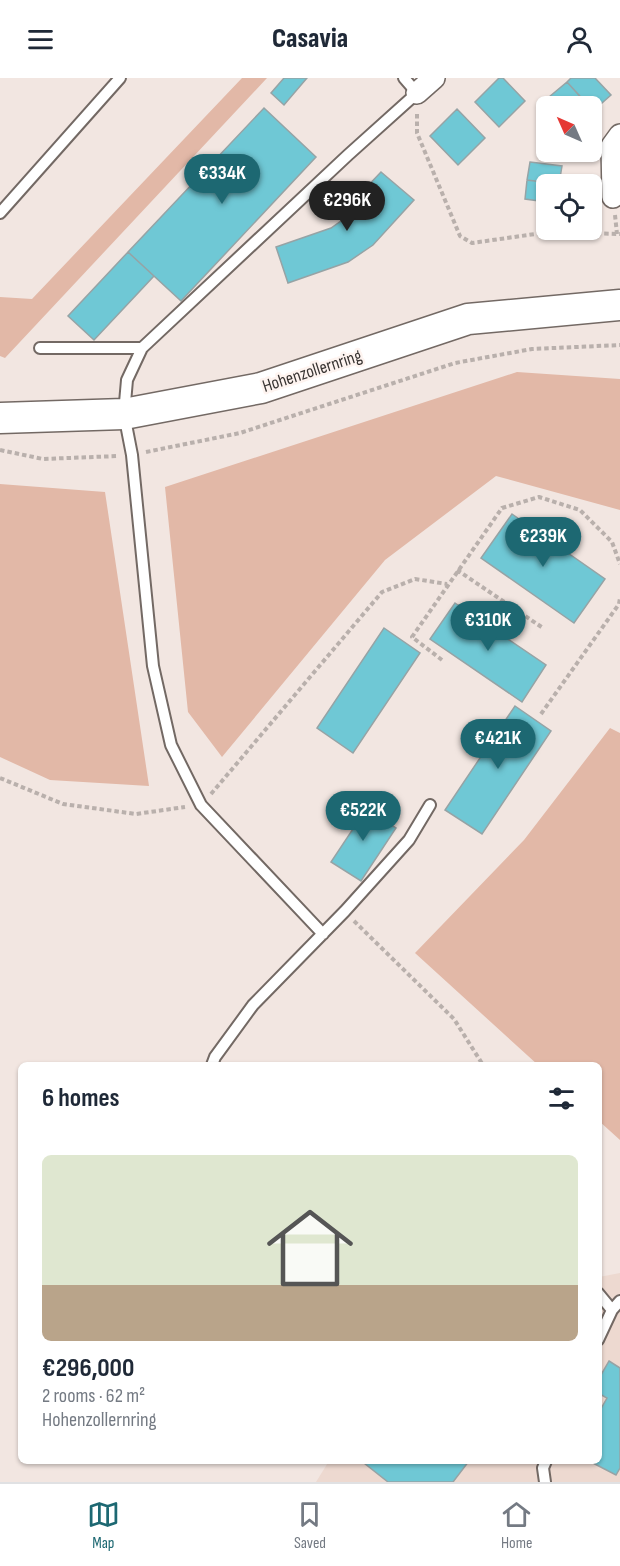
<!DOCTYPE html>
<meta charset="utf-8">
<style>
body{margin:0;font-family:"Sofia Sans Condensed",sans-serif;background:#f2f2f3;color:#1f2937;height:100vh;display:flex;flex-direction:column;font-size:22px;white-space:nowrap}
*{box-sizing:border-box;margin:0}
p{font-size:20px;color:#747a83}
.icon{flex:none;width:33px;height:33px;fill:none;stroke:currentColor;stroke-width:2;stroke-linecap:round;stroke-linejoin:round}
.map{position:relative;flex:1;overflow:hidden}
.panel{position:absolute;left:18px;top:984px;width:584px;height:402px;display:flex;flex-direction:column;background:#fff;border-radius:9px;box-shadow:0 2px 4px #0004}
.panel>*{flex:none}
.needle{width:39px;rotate:315deg}
.controls{position:absolute;left:536px;top:18px;display:grid;gap:12px}
.controls a{display:grid;place-items:center;width:66px;height:66px;border-radius:9px;background:#fff;box-shadow:0 2px 4px #0004;font-size:30px}
.price{position:absolute;translate:-50% -51px;padding:0 14px;border-radius:21px;background:#1d6872;color:#fff;font-size:20px;line-height:39px;filter:drop-shadow(0 2px 3px #0008)}
.price::after{content:'';position:absolute;left:50%;top:36px;width:18px;height:14px;margin-left:-9px;background:inherit;clip-path:polygon(0 0,100% 0,50% 100%)}
.price.on{background:#222;color:#fff}
ul{padding:0;list-style:none}
li{display:grid;align-content:center;gap:12px;height:318px;padding:0 24px}
li+li{border-top:2px solid #e0e1e3}
li span{display:grid;place-items:center;height:186px;border-radius:9px;color:#555}
li>.icon{margin-inline-start:auto}
span .icon{width:108px;height:108px;fill:#fffc;stroke-width:1}
li b{font-size:26px}
h2{display:flex;justify-content:space-between;align-items:center;height:72px;padding:0 24px;font-size:26px}
header{display:flex;justify-content:space-between;align-items:center;height:78px;padding:0 24px;background:#fff;font-size:27px;font-weight:800}
.tabs{display:flex;justify-content:space-around;align-items:center;height:84px;border-top:2px solid #e0e1e3;background:#fff;font-size:16px;color:#747a83}
.tabs a{display:grid;justify-items:center;gap:3px}
.tabs .on{color:#1d6872}
.map>svg:first-child{display:block}
.built{fill:#edd9d0}
.green{fill:#e2b8a7}
.building{fill:#6fc8d5;stroke:#96a3a5;stroke-width:1.5}
.lines{fill:none;stroke-linecap:round;stroke-linejoin:round}
.lane-casing{stroke:#736964;stroke-width:14}
.street-casing{stroke:#736964;stroke-width:24}
.secondary-casing{stroke:#736964;stroke-width:33}
.path{stroke:#b9b0ac;stroke-width:4;stroke-dasharray:4.5 3;stroke-linecap:butt}
.lane{stroke:#fff;stroke-width:10}
.street{stroke:#fff;stroke-width:21}
.secondary{stroke:#fff;stroke-width:30}
.labels{text-anchor:middle;dominant-baseline:central;stroke-width:5;stroke-linejoin:round;paint-order:stroke}
.street-label{font-size:18px;fill:#383432;stroke:#fef4f0}
</style>
<header><svg class="icon" aria-label="menu" viewBox="0 0 24 24"><path d="M4 6h16M4 12h16M4 18h16"/></svg>Casavia<svg class="icon" aria-label="person" viewBox="0 0 24 24"><circle cx="12" cy="8" r="4"/><path d="M4 21q1-7 8-7t8 7"/></svg></header>
<div class="map">
<svg width="620" height="1404" viewBox="0 0 620 1404">
<rect width="100%" height="100%" fill="#f2e6e1"/>
<!-- built -->
<path class="built" d="M620,1195v209h-304l13,-21h269l1,-184z"/>
<!-- green -->
<path class="green" d="M242,0h25l-262,280 -5,-2v-59l32,2z
M517,294l103,7v131l-124,-34 -111,84 -163,197 -34,-45 -23,-225z
M0,406l105,8 44,294 -99,-6 -50,-23z
M610,650l10,5v407l-21,-19 -1,-56h-60l-123,-112 109,-113z"/>
<!-- building -->
<path class="building" d="M284,0h23l-23,27 -13,-12z
M499,0h4l22,23 -26,26 -24,-25z
M571,0h24l16,17 -18,16 -26,-29z
M567,4l22,24h-32l-8,-9z
M264,30l52,49 -135,144 -53,-49z
M457,31l28,29 -27,27 -28,-29z
M530,84l32,4 -3,18 -32,-4z
M381,94l33,28 -41,45 -25,17 -60,21 -12,-36 55,-19 17,-12 17,-19 -4,-4z
M527,102l32,4h-13v18l-21,-3z
M128,174l26,24 -60,64 -26,-24z
M512,436l93,65 -31,44 -93,-65z
M455,525l91,62 -24,37 -92,-63z
M384,550l36,25 -67,100 -36,-25z
M515,628l36,25 -69,103 -37,-24z
M356,724l40,26 -35,53 -30,-19 26,-39 -11,-7z
M609,1283l11,7v100l-4,7 -27,-14h9v-47l9,-16 -9,-5v-13z
M365,1383h104l-16,21h-65l-24,-19z"/>
<g class="lines">
<!-- lane casing -->
<g class="lane-casing">
<path id="lane" d="M0,135l120,-135
M40,270h102l206,-193 69,-62 -13,-15
M142,270l-15,32 -3,34 8,41 21,211 18,79 30,60 122,129
M212,987l3,-8 38,-52 92,-94 64,-71 21,-35
M598,1215l14,17
M598,1262l14,-30 8,-9
M545,1404l-2,-14 3,-7"/>
</g>
<!-- street casing -->
<g class="street-casing">
<path id="street" d="M417,15l17,-15
M613,119l-1,-51 8,-11"/>
</g>
<!-- secondary casing -->
<g class="secondary-casing">
<path id="secondary" d="M0,340l124,-4 137,-26 207,-69 152,-14"/>
</g>
<!-- path -->
<path class="path" d="M417,36v19l43,103 12,7 77,-11 71,2
M615,137l2,19
M0,372l43,9 75,-3
M146,374l94,-19 215,-70 77,-14 88,-4
M457,492l86,58
M442,582l-30,-23 90,-129 37,-11 41,13 32,32 8,22
M541,636l78,-110 1,-6
M0,700l63,26 73,10 49,-7
M211,716l171,-202 33,-13 32,5
M354,843l100,98 29,46
M598,1133v59"/>
<!-- lane -->
<use href="#lane" class="lane"/>
<!-- street -->
<use href="#street" class="street"/>
<!-- secondary -->
<use href="#secondary" class="secondary"/>
</g>
<g class="labels">
<!-- street labels -->
<g class="street-label">
<text transform="translate(312 293) rotate(-18)">Hohenzollernring</text>
</g>
</g>
</svg>
<div class="controls">
<a><svg class="needle" viewBox="-14 -14 28 28"><path d="M0-13l5 13h-10z" fill="#e53935"/><path d="M0 13l5-13h-10z" fill="#747a83"/></svg></a>
<a><svg class="icon" aria-label="locate" viewBox="0 0 24 24"><circle cx="12" cy="12" r="6"/><path d="M12 2v4M12 18v4M2 12h4M18 12h4"/></svg></a>
</div>
<b class="price" style="left:222px;top:127px">€334K</b>
<b class="price on" style="left:347px;top:154px">€296K</b>
<b class="price" style="left:543px;top:490px">€239K</b>
<b class="price" style="left:488px;top:574px">€310K</b>
<b class="price" style="left:498px;top:692px">€421K</b>
<b class="price" style="left:363px;top:764px">€522K</b>
<section class="panel">
<h2>6 homes<svg class="icon" aria-label="filters" viewBox="0 0 24 24"><path d="M4 7h16M4 17h16"/><circle cx="9" cy="7" r="2"/><circle cx="15" cy="17" r="2"/></svg></h2>
<ul>
<li><span style="background:linear-gradient(#dfe7d0 70%,#b9a48a 0)"><svg class="icon" aria-label="home" viewBox="0 0 24 24"><path d="M3 11l9-7 9 7M6 9v11h12V9"/></svg></span><div><b>€296,000</b><p>2 rooms · 62 m²</p><p>Hohenzollernring</p></div></li>
</ul>
</section>
</div>
<nav class="tabs">
<a class="on"><svg class="icon" aria-label="map" viewBox="0 0 24 24"><path d="M3 6l6-2 6 2 6-2v14l-6 2-6-2-6 2zM9 4v14M15 6v14"/></svg>Map</a>
<a><svg class="icon" aria-label="saved" viewBox="0 0 24 24"><path d="M7 4h10v16l-5-4-5 4z"/></svg>Saved</a>
<a><svg class="icon" aria-label="home" viewBox="0 0 24 24"><path d="M3 11l9-7 9 7M6 9v11h12V9"/></svg>Home</a>
</nav>
